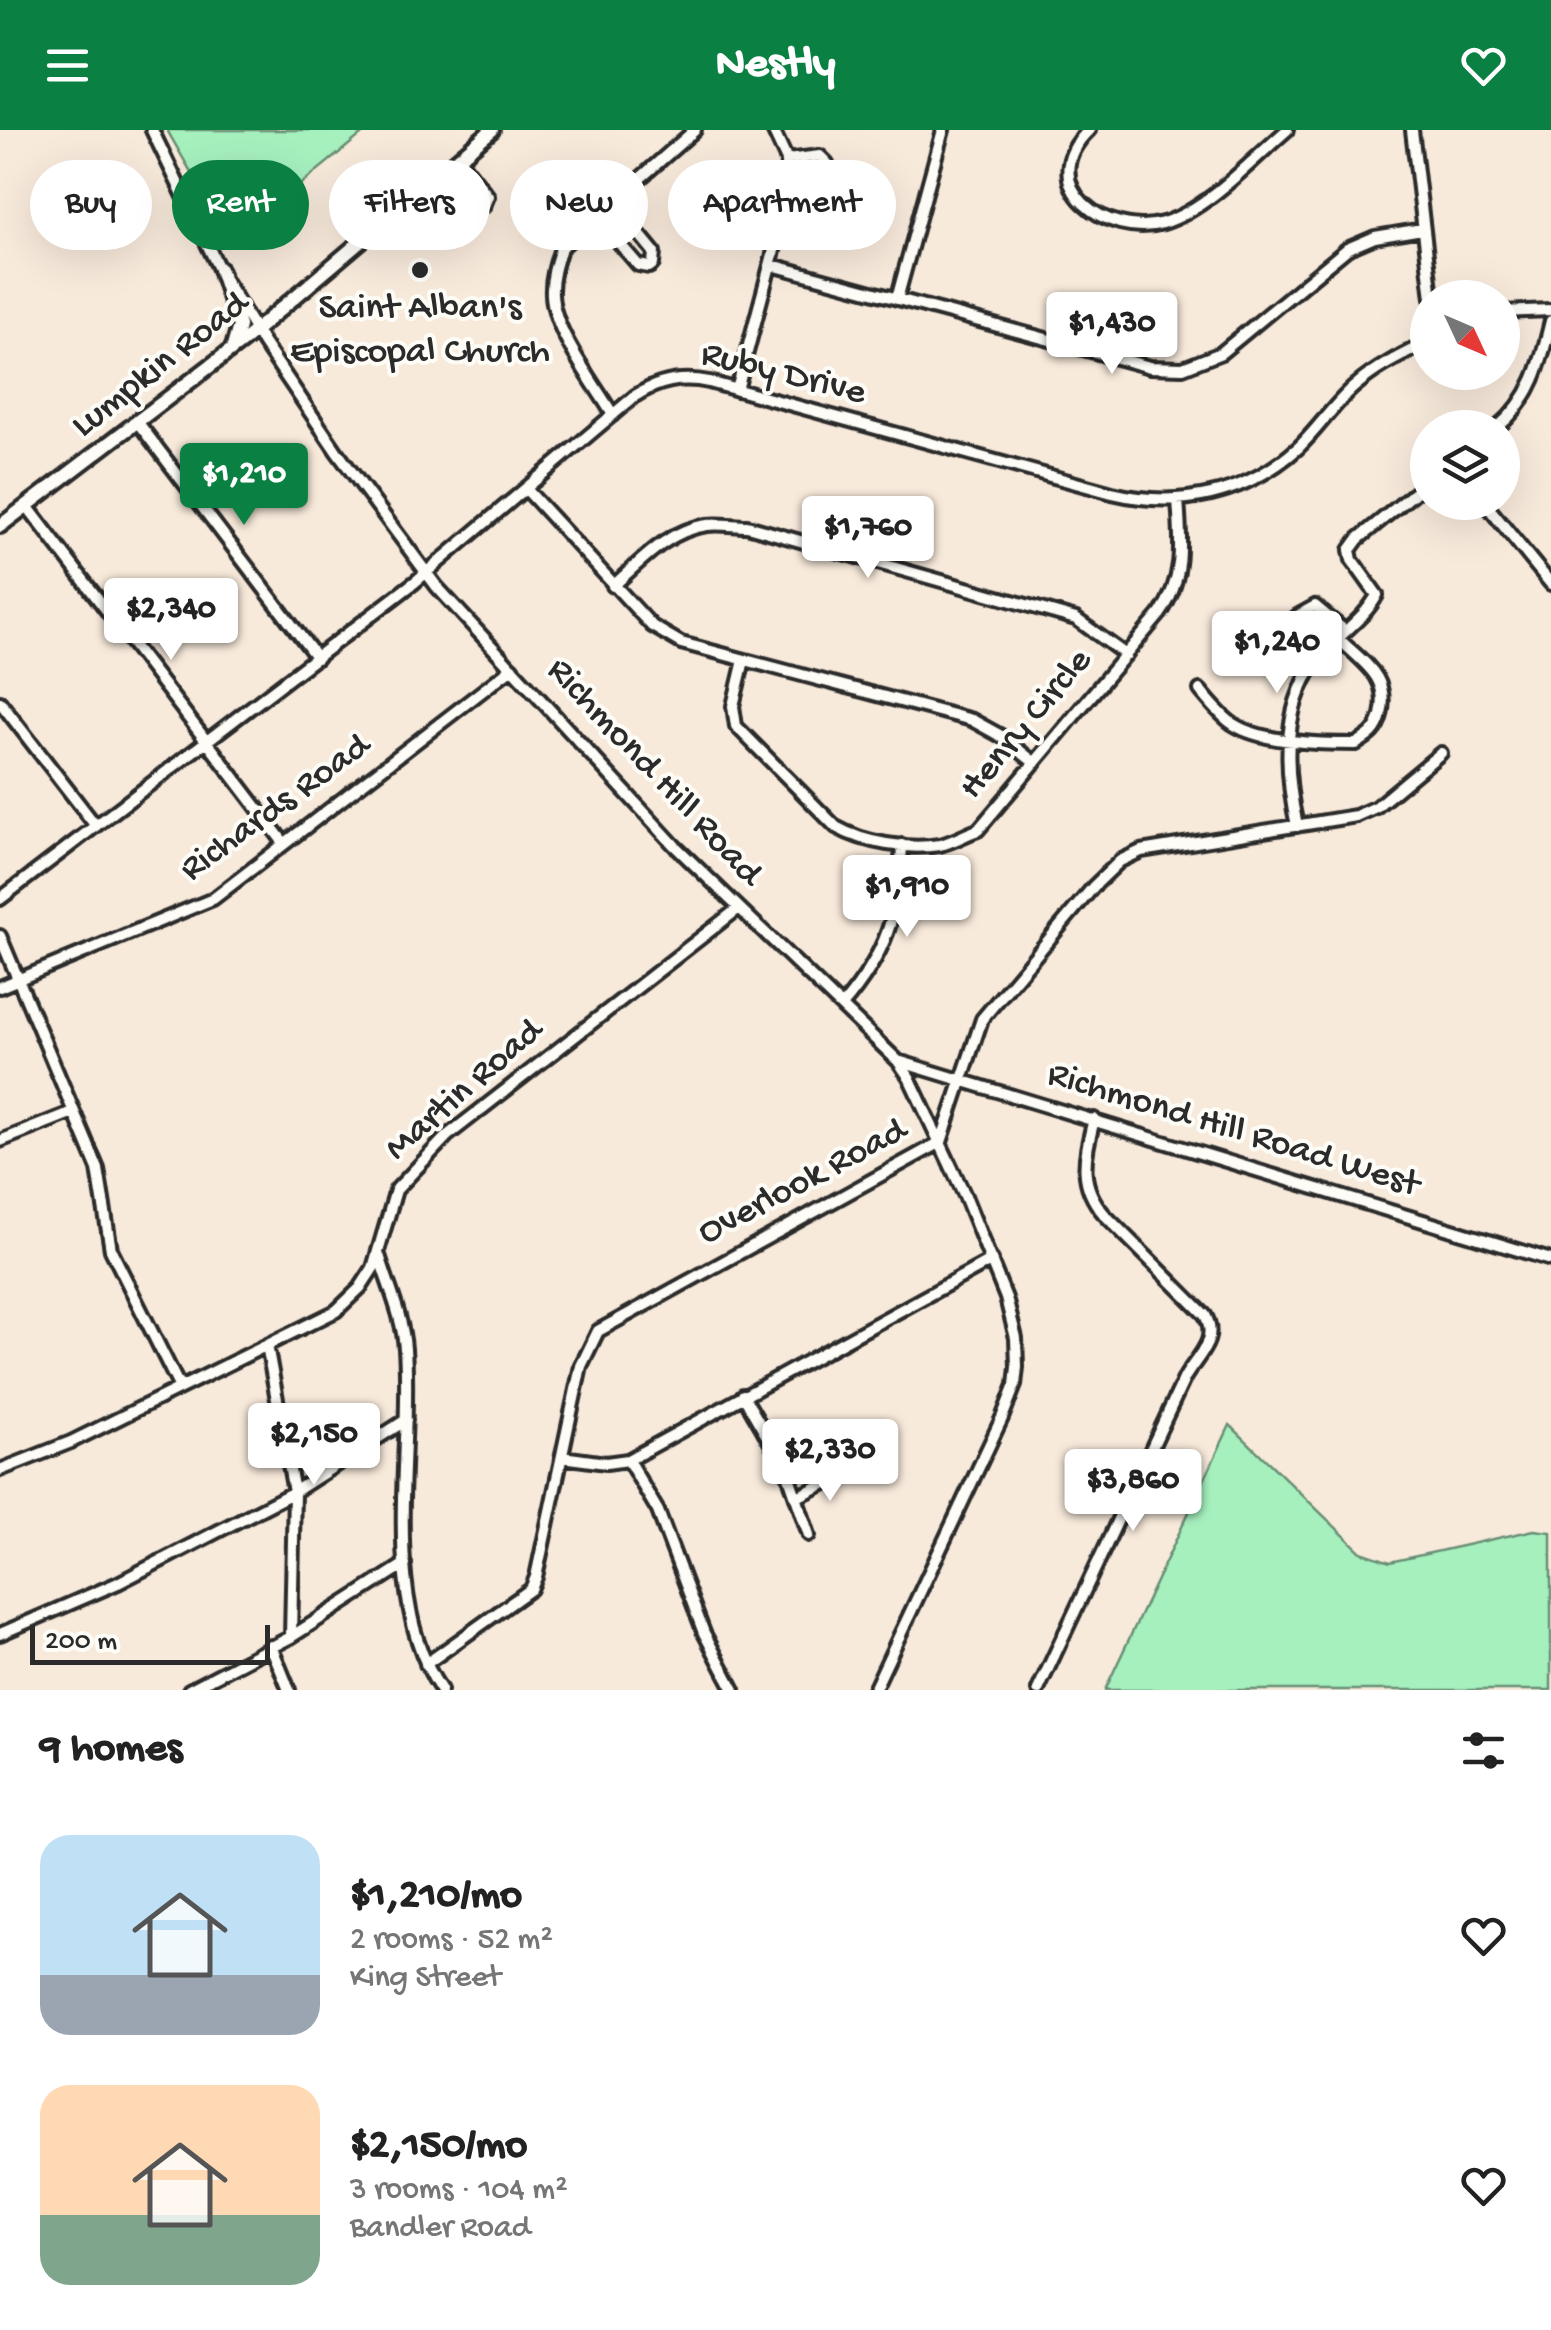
<!DOCTYPE html>
<meta charset="utf-8">
<style>
body{margin:0;font-family:"Gochi Hand",sans-serif;background:#f6f6f6;color:#222;height:100vh;display:flex;flex-direction:column;font-size:38px;white-space:nowrap}
*{box-sizing:border-box;margin:0}
p{font-size:32px;color:#767676}
.icon{flex:none;width:55px;height:55px;fill:none;stroke:currentColor;stroke-width:2;stroke-linecap:round;stroke-linejoin:round}
.map{position:relative;height:1560px;overflow:hidden}
.panel{display:flex;flex-direction:column;background:#fff;flex:1}
.panel>*{flex:none}
.guide{position:absolute;left:30px;top:30px;width:1000px;height:90px;display:flex;gap:20px}
.needle{width:65px;rotate:134deg}
.fabs{position:absolute;left:1410px;top:150px;display:grid;gap:20px}
.fabs a{display:grid;place-items:center;width:110px;height:110px;border-radius:50%;background:#fff;box-shadow:0 10px 40px #0002;font-size:50px}
.scale{position:absolute;left:30px;bottom:25px;width:240px;box-sizing:border-box;padding-left:10px;border:5px solid #2b2b2b;border-top:0;font-size:28px;line-height:35px;white-space:nowrap;color:#2b2b2b;-webkit-text-stroke:8px #fdfcf7;paint-order:stroke}
.price{position:absolute;translate:-50% -85px;padding:0 22px;border-radius:10px;background:#fff;color:#222;font-size:32px;line-height:65px;filter:drop-shadow(0 2px 5px #0008)}
.price::after{content:'';position:absolute;left:50%;top:60px;width:30px;height:22px;margin-left:-15px;background:inherit;clip-path:polygon(0 0,100% 0,50% 100%)}
.price.current{background:#0b8043;color:#fff}
ul{padding:0;list-style:none}
li{display:flex;align-items:center;gap:30px;height:250px;padding:0 40px}
li span{display:grid;place-items:center;flex:none;width:280px;height:200px;border-radius:30px;color:#555}
li>.icon{margin-inline-start:auto}
span .icon{width:120px;height:120px;fill:#fffc;stroke-width:1}
li b{font-size:42px}
h2{display:flex;justify-content:space-between;align-items:center;height:120px;padding:0 40px;font-size:42px}
.chip{padding:0 35px;border-radius:45px;background:#fff;box-shadow:0 10px 40px #0002;font-size:35px;line-height:90px}
.chip.current{background:#0b8043;color:#fff}
header{display:flex;justify-content:space-between;align-items:center;height:130px;padding:0 40px;background:#0b8043;color:#fff;font-size:45px;font-weight:700}
.map>svg:first-child{display:block}
.green{fill:#a6f0be;stroke:#688e74;stroke-width:2.5}
.lines{fill:none;stroke-linecap:round;stroke-linejoin:round}
.minor-casing{stroke:#2b2b2b;stroke-width:18}
.major-casing{stroke:#2b2b2b;stroke-width:20}
.minor{stroke:#fdfcf7;stroke-width:10}
.major{stroke:#fdfcf7;stroke-width:12}
.poi-dot{fill:#2b2b2b;stroke:#fdfcf7;stroke-width:4}
.labels{text-anchor:middle;dominant-baseline:central;stroke-width:8;stroke-linejoin:round;paint-order:stroke}
.poi-label{font-size:38px;fill:#2b2b2b;stroke:#fdfcf7}
.street-label{font-size:38px;fill:#2b2b2b;stroke:#fdfcf7}
</style>
<header><svg class="icon" aria-label="menu" viewBox="0 0 24 24"><path d="M4 6h16M4 12h16M4 18h16"/></svg>Nestly<svg class="icon" aria-label="heart" viewBox="0 0 24 24"><path d="M12 20l-8-8c-3-5 5-10 8-4 3-6 11-1 8 4z"/></svg></header>
<div class="map">
<svg width="1551" height="1560" viewBox="0 0 1551 1560">
<rect width="100%" height="100%" fill="#f8eadb"/>
<filter id="ink" filterUnits="userSpaceOnUse"><feTurbulence type="fractalNoise" baseFrequency=".01" numOctaves="2"/><feDisplacementMap in="SourceGraphic" scale="20" xChannelSelector="R" yChannelSelector="G"/><feConvolveMatrix kernelMatrix="1 2 1 2 8 2 1 2 1" color-interpolation-filters="sRGB"/></filter>
<g filter="url(#ink)">
<!-- green -->
<path class="green" d="M167,0h200l-90,74 -27,-42 -47,31z
M1230,1295l131,127 29,10 144,-32 17,2v158h-446z"/>
<g class="lines">
<!-- minor casing -->
<g class="minor-casing">
<path id="minor" d="M152,0l70,145 42,69 73,108 100,135 238,259 223,215 11,16 56,119 41,102 10,40 1,29 -2,18 -13,33 -128,272
M1089,0c-58,56 19,109 74,93 44,-13 90,-64 124,-93
M1412,0l20,168
M441,43l34,35 9,-2 4,-10 -29,-37
M786,52l32,-4 9,-6v-9l-7,-7 -33,4
M595,85l43,50 11,2 4,-3 1,-12 -42,-51
M772,135l378,102 33,1 38,-15 126,-104 28,-12 47,-8
M897,169l46,-169
M1502,182l49,-2
M737,260l48,-181 2,-49 -14,-30
M613,285c-19,-32 -59,-83 -61,-120 -1,-16 4,-32 9,-47l134,-118
M139,294l178,234
M1497,298c35,-29 44,-65 54,-107
M526,359l126,137 29,17 291,77 29,16 34,27
M1484,372l67,82
M27,376l257,337
M613,456c27,-24 55,-56 94,-61 12,-2 28,1 40,1l329,93 50,36
M1321,525l-27,-25 3,-14 18,-10 30,25
M744,530l-11,46 3,20 100,101c28,16 71,23 104,18 13,-3 26,-11 38,-15l182,-216c25,-36 21,-72 18,-114
M1200,560c10,12 20,25 33,34 29,19 89,20 123,20 13,-8 21,-13 25,-29 9,-39 -17,-51 -43,-77
M0,572l96,124
M1297,696c-13,-59 -16,-125 26,-173 17,-19 42,-35 54,-58l-25,-35 -2,-10 8,-11 70,-57
M0,769l415,-317 220,-186c23,-15 46,-20 74,-14l403,111c67,16 134,2 186,-45 20,-19 36,-44 57,-62 22,-19 47,-31 73,-44
M0,806l98,233 13,81 68,136
M0,857l213,-88 299,-231
M842,876c44,-51 57,-93 60,-161
M898,931l653,199
M0,1011l73,-29
M378,1122c9,31 25,65 27,97 8,105 -26,249 36,341
M267,1215l27,147 -3,145
M743,1265l44,76 22,64
M562,1327l44,6 22,-3 364,-200
M628,1330l30,51 46,122 30,57
M0,1340l71,-28 265,-131 24,-23 13,-20 23,-78 51,-54 292,-228
M797,1367l47,-23
M0,1504l118,-51 176,-91 112,-72
M271,1516l18,44
M426,1534l105,-75 5,-12 45,-211 17,-35 343,-189 41,-123 112,-133 26,-25 21,-10 215,-35 20,-9 65,-54
M189,1560l102,-53 114,-73
M1038,1560l147,-313c13,-22 34,-37 20,-62l-101,-101c-27,-31 -19,-58 -10,-95"/>
</g>
<!-- major casing -->
<g class="major-casing">
<path id="major" d="M220,139l19,57 -6,21
M0,396l243,-185 249,-211"/>
</g>
<!-- minor -->
<use href="#minor" class="minor"/>
<!-- major -->
<use href="#major" class="major"/>
</g>
</g>
<!-- markers -->
<circle class="poi-dot" cx="420" cy="140" r="10"/>
<g class="labels">
<!-- poi labels -->
<g class="poi-label">
<text x="420" y="179">Saint Alban's<tspan x="420" dy="44">Episcopal Church</tspan></text>
</g>
<!-- street labels -->
<g class="street-label">
<text transform="translate(161 236) rotate(-38)">Lumpkin Road</text>
<text transform="translate(783 245) rotate(14)">Ruby Drive</text>
<text transform="translate(1027 595) rotate(-50)">Henry Circle</text>
<text transform="translate(653 643) rotate(47)">Richmond Hill Road</text>
<text transform="translate(276 679) rotate(-36)">Richards Road</text>
<text transform="translate(465 961) rotate(-41)">Martin Road</text>
<text transform="translate(1233 1001) rotate(17)">Richmond Hill Road West</text>
<text transform="translate(803 1053) rotate(-28)">Overlook Road</text>
</g>
</g>
</svg>
<div class="fabs">
<a><svg class="needle" viewBox="-14 -14 28 28"><path d="M0-13l5 13h-10z" fill="#e53935"/><path d="M0 13l5-13h-10z" fill="#767676"/></svg></a>
<a><svg class="icon" aria-label="layers" viewBox="0 0 24 24"><path d="M12 4l9 5-9 5-9-5zM3 14l9 5 9-5"/></svg></a>
</div>
<div class="scale">200 m</div>
<b class="price" style="left:1112px;top:247px">$1,430</b>
<b class="price current" style="left:244px;top:398px">$1,210</b>
<b class="price" style="left:868px;top:451px">$1,760</b>
<b class="price" style="left:171px;top:533px">$2,340</b>
<b class="price" style="left:1277px;top:566px">$1,240</b>
<b class="price" style="left:907px;top:810px">$1,910</b>
<b class="price" style="left:314px;top:1358px">$2,150</b>
<b class="price" style="left:830px;top:1374px">$2,330</b>
<b class="price" style="left:1133px;top:1404px">$3,860</b>
<div class="guide">
<a class="chip">Buy</a>
<a class="chip current">Rent</a>
<a class="chip">Filters</a>
<a class="chip">New</a>
<a class="chip">Apartment</a>
</div>
</div>
<section class="panel">
<h2>9 homes<svg class="icon" aria-label="filters" viewBox="0 0 24 24"><path d="M4 7h16M4 17h16"/><circle cx="9" cy="7" r="2"/><circle cx="15" cy="17" r="2"/></svg></h2>
<ul>
<li><span style="background:linear-gradient(#bfe0f5 70%,#9aa5b1 0)"><svg class="icon" aria-label="home" viewBox="0 0 24 24"><path d="M3 11l9-7 9 7M6 9v11h12V9"/></svg></span><div><b>$1,210/mo</b><p>2 rooms · 52 m²</p><p>King Street</p></div><svg class="icon" aria-label="heart" viewBox="0 0 24 24"><path d="M12 20l-8-8c-3-5 5-10 8-4 3-6 11-1 8 4z"/></svg></li>
<li><span style="background:linear-gradient(#ffd9b3 65%,#7fa58c 0)"><svg class="icon" aria-label="home" viewBox="0 0 24 24"><path d="M3 11l9-7 9 7M6 9v11h12V9"/></svg></span><div><b>$2,150/mo</b><p>3 rooms · 104 m²</p><p>Bandler Road</p></div><svg class="icon" aria-label="heart" viewBox="0 0 24 24"><path d="M12 20l-8-8c-3-5 5-10 8-4 3-6 11-1 8 4z"/></svg></li>
</ul>
</section>
